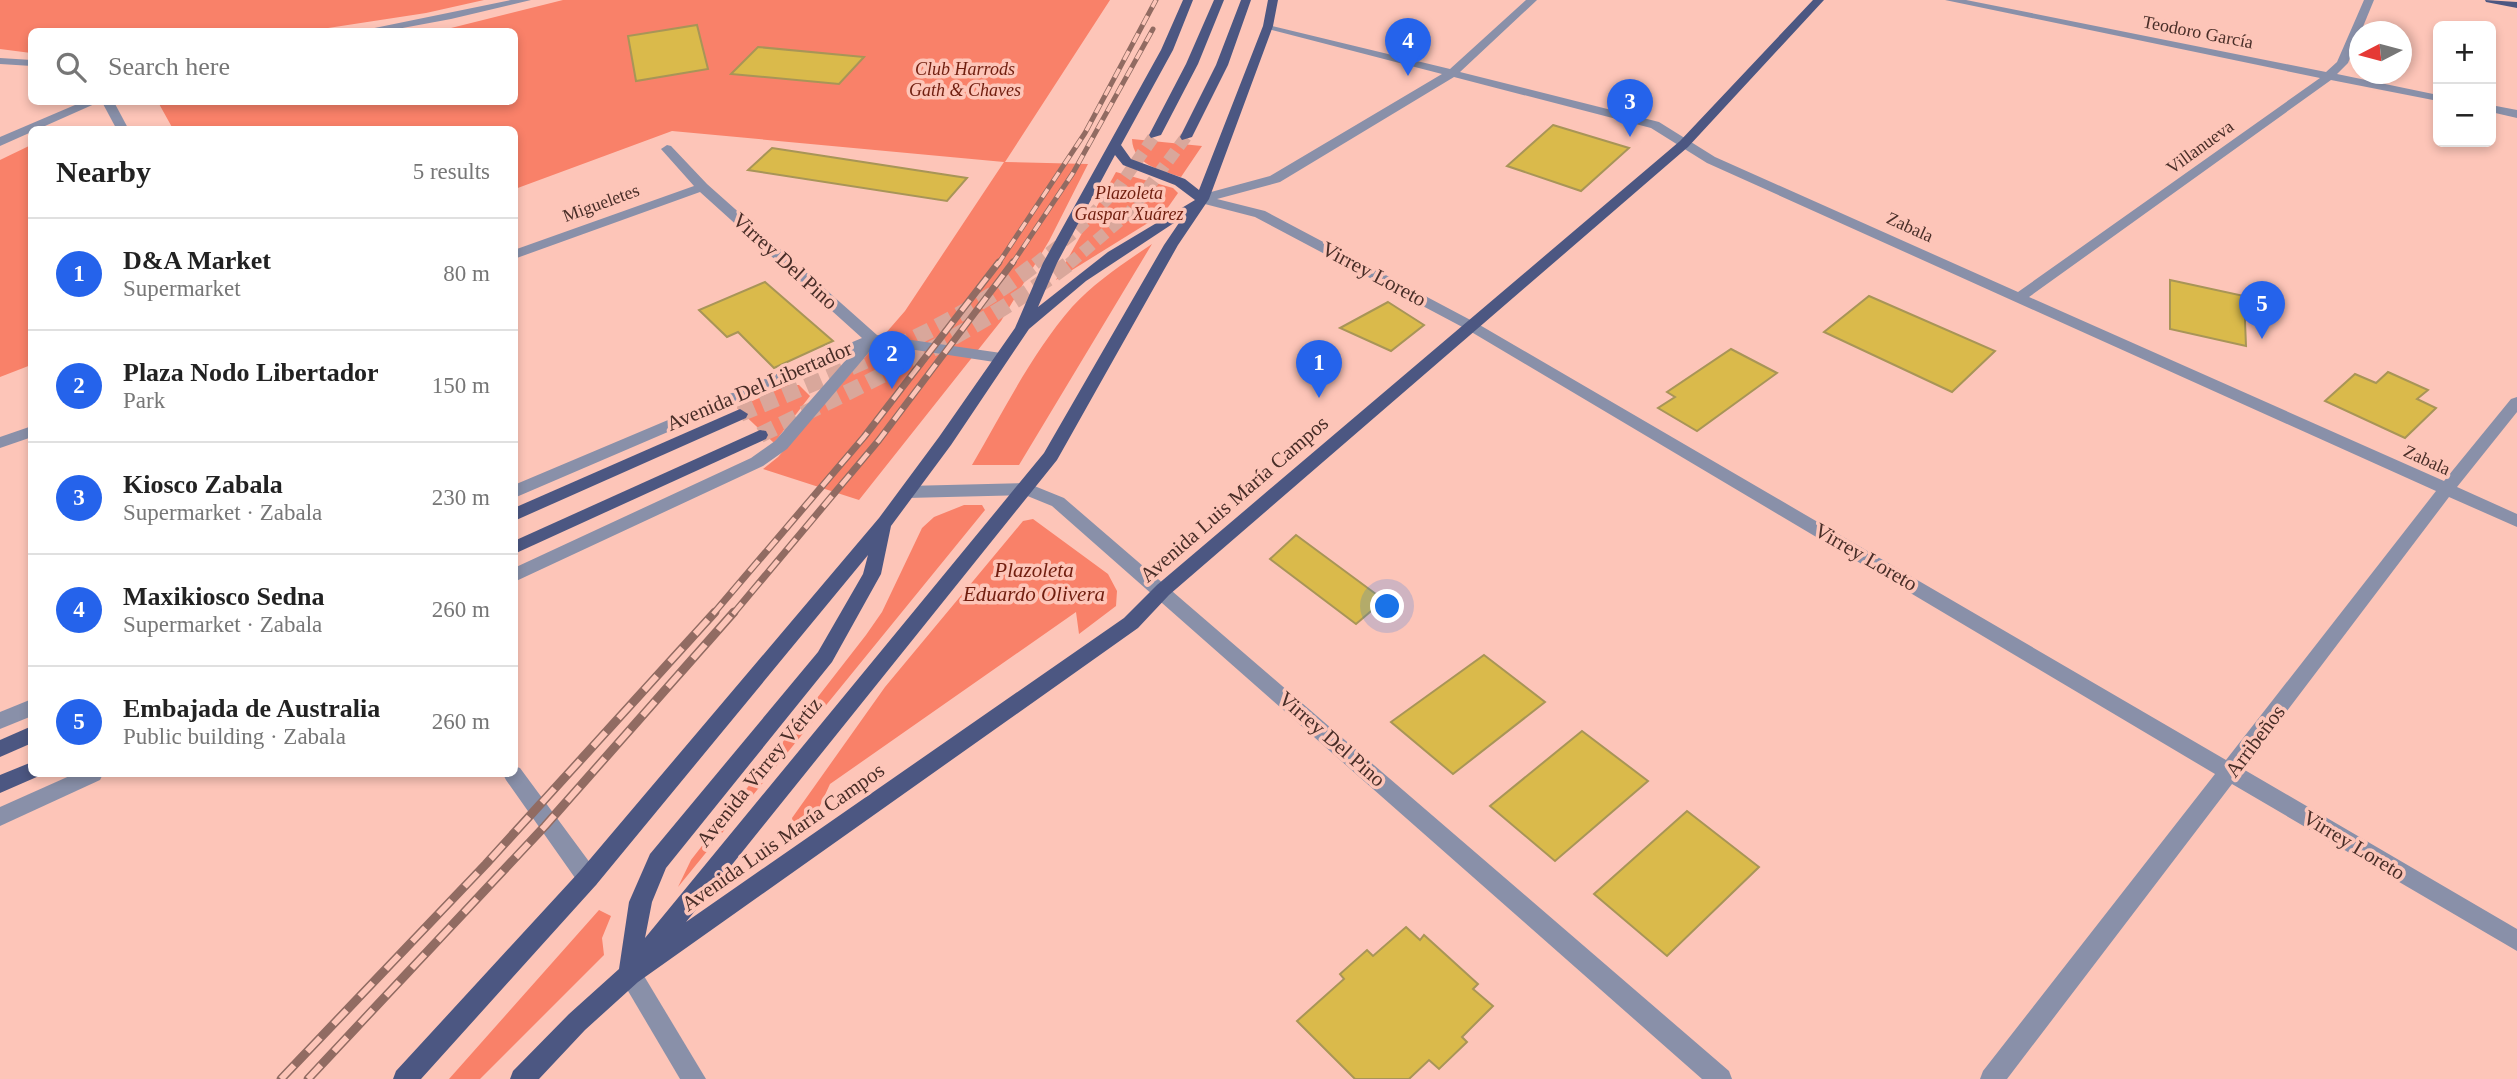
<!DOCTYPE html>
<meta charset="utf-8">
<style>
body{margin:0;font-family:"Times New Roman",serif;background:#f2f2f2;color:#222}
.controls{position:absolute;right:21px;top:21px;display:grid;overflow:hidden;border-radius:10px;box-shadow:0 4px 10px #0003}
.controls button{width:63px;height:63px;display:grid;place-items:center;padding:0;border:0;border-bottom:2px solid #e0e0e0;background:#fff;color:#222;font:35px sans-serif}
.compass{position:absolute;left:2349px;top:21px;width:63px;height:63px;border-radius:50%;background:#fff;box-shadow:0 4px 10px #0003;rotate:264deg}
.you{position:absolute;left:1388px;top:607px;width:24px;height:24px;margin:-18px;border:5px solid #fff;border-radius:50%;background:#1a73e8;box-shadow:0 0 0 10px #1a73e833}
.badge{display:grid;place-items:center;width:46px;height:46px;border-radius:50%;background:#2563eb;color:#fff;font-size:23px;font-weight:700}
.pin{position:absolute;translate:-50% -58px;filter:drop-shadow(0 2px 4px #0008)}
.pin::after{content:'';position:absolute;top:37px;width:24px;height:21px;background:inherit;clip-path:polygon(0 0,100% 0,50% 100%)}
.list{margin:0;padding:0;list-style:none}
h2{display:flex;justify-content:space-between;align-items:center;height:91px;margin:0;padding:0 28px;font-size:30px}
h2 small{font-size:23px;font-weight:400;color:#767676}
.list li{display:grid;grid-template-columns:46px 1fr auto;gap:21px;align-items:center;box-sizing:border-box;height:112px;padding:0 28px;border-top:2px solid #e0e0e0}
.list b{display:block;font-size:26px;white-space:nowrap}
.list p{margin:0;font-size:23px;white-space:nowrap;color:#767676}
.list em{font-size:23px;font-style:normal;color:#767676}
.icon{flex:none;width:38px;height:38px;fill:none;stroke:currentColor;stroke-width:2;stroke-linecap:round;stroke-linejoin:round}
.map{position:relative;flex:none;width:2517px;height:1079px;overflow:hidden}
.search{position:absolute;background:#fff;box-shadow:0 4px 10px #0003;left:28px;top:28px;width:490px;height:77px;display:flex;align-items:center;gap:18px;box-sizing:border-box;padding:0 24px;border-radius:10px;color:#767676;font-size:26px}
.panel{position:absolute;background:#fff;box-shadow:0 4px 10px #0003;left:28px;top:126px;width:490px;height:651px;border-radius:10px}
.map>svg:first-child{display:block}
.green{fill:#f98169}
.building{fill:#daba4b;stroke:#a89557;stroke-width:2}
.lines{fill:none;stroke-linecap:round;stroke-linejoin:round}
.major-tunnel-far1{stroke:#d9a79b;stroke-width:12;stroke-dasharray:12 6;stroke-linecap:butt}
.major-tunnel{stroke:#d9a79b;stroke-width:16;stroke-dasharray:16 8;stroke-linecap:butt}
.minor{fill:#8990a9;fill-rule:evenodd}
.major{fill:#4c5782;fill-rule:evenodd}
.rail-far2-casing{stroke:#916b62;stroke-width:5}
.rail-far1-casing{stroke:#916b62;stroke-width:7}
.rail-casing{stroke:#916b62;stroke-width:9}
.rail-far2{stroke:#fdc5b8;stroke-width:3.5;stroke-dasharray:10;stroke-linecap:butt}
.rail-far1{stroke:#fdc5b8;stroke-width:4.5;stroke-dasharray:14;stroke-linecap:butt}
.rail{stroke:#fdc5b8;stroke-width:6;stroke-dasharray:19;stroke-linecap:butt}
.labels{text-anchor:middle;dominant-baseline:central;stroke-width:7;stroke-linejoin:round;paint-order:stroke}
.far-street-label{font-size:18px;fill:#492e28;stroke:#fdc5b8}
.far-park-label{font-size:18px;font-style:italic;fill:#701e0f;stroke:#fdc5b8}
.street-label{font-size:21px;fill:#492e28;stroke:#fdc5b8}
.park-label{font-size:21px;font-style:italic;fill:#701e0f;stroke:#fdc5b8}
</style>
<div class="map">
<svg width="2517" height="1079" viewBox="0 0 2517 1079">
<rect width="100%" height="100%" fill="#fdc5b8"/>
<g class="green">
<polygon points="0,0 484,0 426,13 302,32 32,32 31,53 0,49"/>
<polygon points="563,0 1110,0 1005,162 1088,164 1049,241 1001,321 859,500 763,469 778,457 905,311 1004,162 672,131 515,189 514,130 173,129 158,102 514,102 514,32 439,31"/>
<path d="M1132 139 1202 146 1181 177C1161 170 1133 165 1132 139Z"/>
<polygon points="31,145 31,365 0,377 0,160"/>
<polygon points="1116,172 1173,188 1178,193 1164,213 1056,280"/>
<path d="M1152 244 1019 465H972C1003 412 1032 353 1072 307 1095 282 1124 263 1152 244Z"/>
<polygon points="788,385 799,385 810,396 774,443 737,408"/>
<polygon points="964,505 982,505 985,510 678,887 691,860 866,635 882,612 922,528 934,517"/>
<polygon points="1033,519 1108,574 1117,591 1116,606 1079,634 1076,612 830,784 813,821 794,828 792,818 885,687 1023,521"/>
<polygon points="599,910 611,916 602,938 604,955 480,1079 449,1079"/>
</g>
<g class="building">
<polygon points="697,25 708,69 636,81 628,36"/>
<polygon points="758,47 864,57 839,84 731,74"/>
<polygon points="1553,125 1629,148 1581,191 1507,166"/>
<polygon points="772,148 967,178 947,201 748,170"/>
<polygon points="2170,280 2244,296 2246,346 2170,329"/>
<polygon points="765,282 803,315 833,341 774,368 738,332 727,337 699,310"/>
<polygon points="1869,296 1995,351 1952,392 1824,332"/>
<polygon points="1388,302 1424,325 1391,351 1340,328"/>
<polygon points="1731,349 1777,373 1697,431 1658,408 1675,397 1667,392"/>
<polygon points="2388,372 2428,390 2417,399 2436,408 2405,438 2325,401 2355,374 2376,383"/>
<polygon points="1296,535 1384,600 1356,624 1270,559"/>
<polygon points="1484,655 1545,702 1453,774 1391,722"/>
<polygon points="1582,731 1648,781 1555,861 1490,806"/>
<polygon points="1687,811 1759,867 1667,956 1594,894"/>
<polygon points="1406,927 1420,940 1424,935 1478,984 1473,989 1493,1006 1462,1037 1467,1042 1439,1069 1429,1060 1409,1079 1355,1079 1297,1021 1344,979 1340,974 1367,950 1373,956"/>
</g>
<g class="lines">
<g class="major-tunnel-far1">
<polyline points="1035,264 1074,233 1118,188 1155,135"/>
<polyline points="1069,264 1130,212 1186,137"/>
</g>
<g class="major-tunnel">
<path d="M740 414C841 371 951 331 1038 262"/>
<path d="M760 435C867 383 975 333 1071 262"/>
</g>
<g class="minor">
<polygon points="511,0 531,0 451,19 381,32 355,32"/>
<path d="M1526 0H1537L1460 72 1659 122 1715 157 2018 292 2320 78 1945 0H1966L2326 72 2337 62 2364 0H2374L2348 63 2337 74 2438 95V101L2331 80 2029 297 2444 481 2511 399 2517 397V412L2457 487 2517 514V527L2449 497 2243 769 2517 929V951L2232 784 2007 1079H1980L1983 1071 2215 774 1468 330 1255 217 1197 202 1195 199 1200 195 1270 176 1442 74 1264 28V24L1450 69ZM1454 77 1651 128 1707 163 2436 491 2226 760 1478 324 1265 211 1217 199 1280 182Z"/>
<polygon points="0,58 32,60 32,66 0,64"/>
<polygon points="82,102 99,102 0,146 0,137"/>
<polygon points="102,102 114,102 129,130 117,130"/>
<polygon points="2491,105 2517,110 2517,118 2491,112"/>
<polygon points="667,145 671,146 707,184 877,335 1001,353 1009,358 1001,363 876,344 787,449 763,466 514,582 514,568 751,458 775,441 852,353 514,498 514,485 862,338 700,192 514,259 514,250 694,186 661,149"/>
<polygon points="32,426 32,437 0,448 0,437"/>
<polygon points="1027,483 1064,498 1729,1071 1732,1079 1702,1079 1052,506 1025,495 907,498 899,492 907,486"/>
<polygon points="32,699 32,716 0,729 0,712"/>
<polygon points="514,766 520,768 596,871 599,878 596,885 588,888 580,885 506,780 503,774 514,774"/>
<polygon points="74,774 103,774 100,780 0,826 0,807"/>
<polygon points="630,963 638,966 706,1079 680,1079 618,974 622,966"/>
</g>
<g class="major">
<path d="M1183 0H1193L1173 50 1121 145 1131 159 1185 179 1199 190 1263 26 1268 0H1278L1273 26 1209 199 1178 245 1057 460 686 922 1124 618 1157 585 1680 141 1813 0H1824L1688 147 1169 595 1138 628 638 982 585 1030 539 1079H510L513 1071 569 1014 619 969 629 902 650 854 818 652 863 574 868 555 596 885 421 1079H393L396 1071 580 871 879 518 939 437 1015 328 1043 263 1161 50ZM1115 155 1123 165 1175 185 1195 200 1108 252 1038 307 1057 263ZM1183 217 1164 245 1044 453 645 938 652 902 666 868 832 662 881 574 891 526 951 445 1029 329 1086 281Z"/>
<polygon points="1214,0 1224,0 1198,64 1161,135 1151,138 1149,135 1186,64"/>
<polygon points="1241,0 1251,0 1228,65 1192,137 1182,140 1180,137 1216,65"/>
<polygon points="2485,0 2517,2 2517,8 2486,2"/>
<polygon points="740,409 748,414 746,418 514,521 514,508"/>
<polygon points="760,430 766,431 768,435 766,439 514,554 514,541"/>
<polygon points="32,726 32,743 0,757 0,740"/>
<polygon points="32,762 32,774 40,774 39,776 0,793 0,775"/>
</g>
<g class="rail-far2-casing">
<g id="rail-far2">
<polyline points="998,264 1085,133 1156,0"/>
<polyline points="1012,264 1073,173 1153,29"/>
</g>
</g>
<g class="rail-far1-casing">
<g id="rail-far1">
<polyline points="713,614 864,437 999,262"/>
<polyline points="733,614 879,440 1013,262"/>
</g>
</g>
<g class="rail-casing">
<g id="rail">
<polyline points="281,1079 486,864 715,612"/>
<polyline points="308,1079 545,826 734,612"/>
</g>
</g>
<use href="#rail-far2" class="rail-far2"/>
<use href="#rail-far1" class="rail-far1"/>
<use href="#rail" class="rail"/>
</g>
<g class="labels">
<g class="far-street-label">
<text transform="translate(2198 32) rotate(11)">Teodoro García</text>
<text transform="translate(2200 147) rotate(-36)">Villanueva</text>
<text transform="translate(601 203) rotate(-20)">Migueletes</text>
<text transform="translate(1910 227) rotate(24)">Zabala</text>
<text transform="translate(2427 460) rotate(24)">Zabala</text>
</g>
<g class="far-park-label">
<text x="965" y="69">Club Harrods<tspan x="965" dy="21">Gath &amp; Chaves</tspan></text>
<text x="1129" y="193">Plazoleta<tspan x="1129" dy="21">Gaspar Xuárez</tspan></text>
</g>
<g class="street-label">
<text transform="translate(785 261) rotate(42)">Virrey Del Pino</text>
<text transform="translate(1374 274) rotate(28)">Virrey Loreto</text>
<text transform="translate(759 386) rotate(-23)">Avenida Del Libertador</text>
<text transform="translate(1234 499) rotate(-41)">Avenida Luis María Campos</text>
<text transform="translate(1866 557) rotate(30)">Virrey Loreto</text>
<text transform="translate(1332 739) rotate(41)">Virrey Del Pino</text>
<text transform="translate(2255 741) rotate(-53)">Arribeños</text>
<text transform="translate(759 772) rotate(-51)">Avenida Virrey Vértiz</text>
<text transform="translate(783 837) rotate(-35)">Avenida Luis María Campos</text>
<text transform="translate(2354 845) rotate(31)">Virrey Loreto</text>
</g>
<g class="park-label">
<text x="1034" y="570">Plazoleta<tspan x="1034" dy="24">Eduardo Olivera</tspan></text>
</g>
</g>
</svg>
<div class="controls">
<button>+</button>
<button>−</button>
</div>
<svg class="compass" viewBox="-18 -18 36 36"><path d="M0-13l5 13h-10z" fill="#e53935"/><path d="M0 13l5-13h-10z" fill="#767676"/></svg>
<div class="you"></div>
<div class="pin badge" style="left:1319px;top:398px">1</div>
<div class="pin badge" style="left:892px;top:389px">2</div>
<div class="pin badge" style="left:1630px;top:137px">3</div>
<div class="pin badge" style="left:1408px;top:76px">4</div>
<div class="pin badge" style="left:2262px;top:339px">5</div>
<div class="search"><svg class="icon" aria-label="search" viewBox="0 0 24 24"><circle cx="10" cy="10" r="6"/><path d="M15 15l6 6"/></svg>Search here</div>
<section class="panel">
<h2>Nearby<small>5 results</small></h2>
<ul class="list">
<li><span class="badge">1</span><div><b>D&amp;A Market</b><p>Supermarket</p></div><em>80 m</em></li>
<li><span class="badge">2</span><div><b>Plaza Nodo Libertador</b><p>Park</p></div><em>150 m</em></li>
<li><span class="badge">3</span><div><b>Kiosco Zabala</b><p>Supermarket · Zabala</p></div><em>230 m</em></li>
<li><span class="badge">4</span><div><b>Maxikiosco Sedna</b><p>Supermarket · Zabala</p></div><em>260 m</em></li>
<li><span class="badge">5</span><div><b>Embajada de Australia</b><p>Public building · Zabala</p></div><em>260 m</em></li>
</ul>
</section>
</div>
